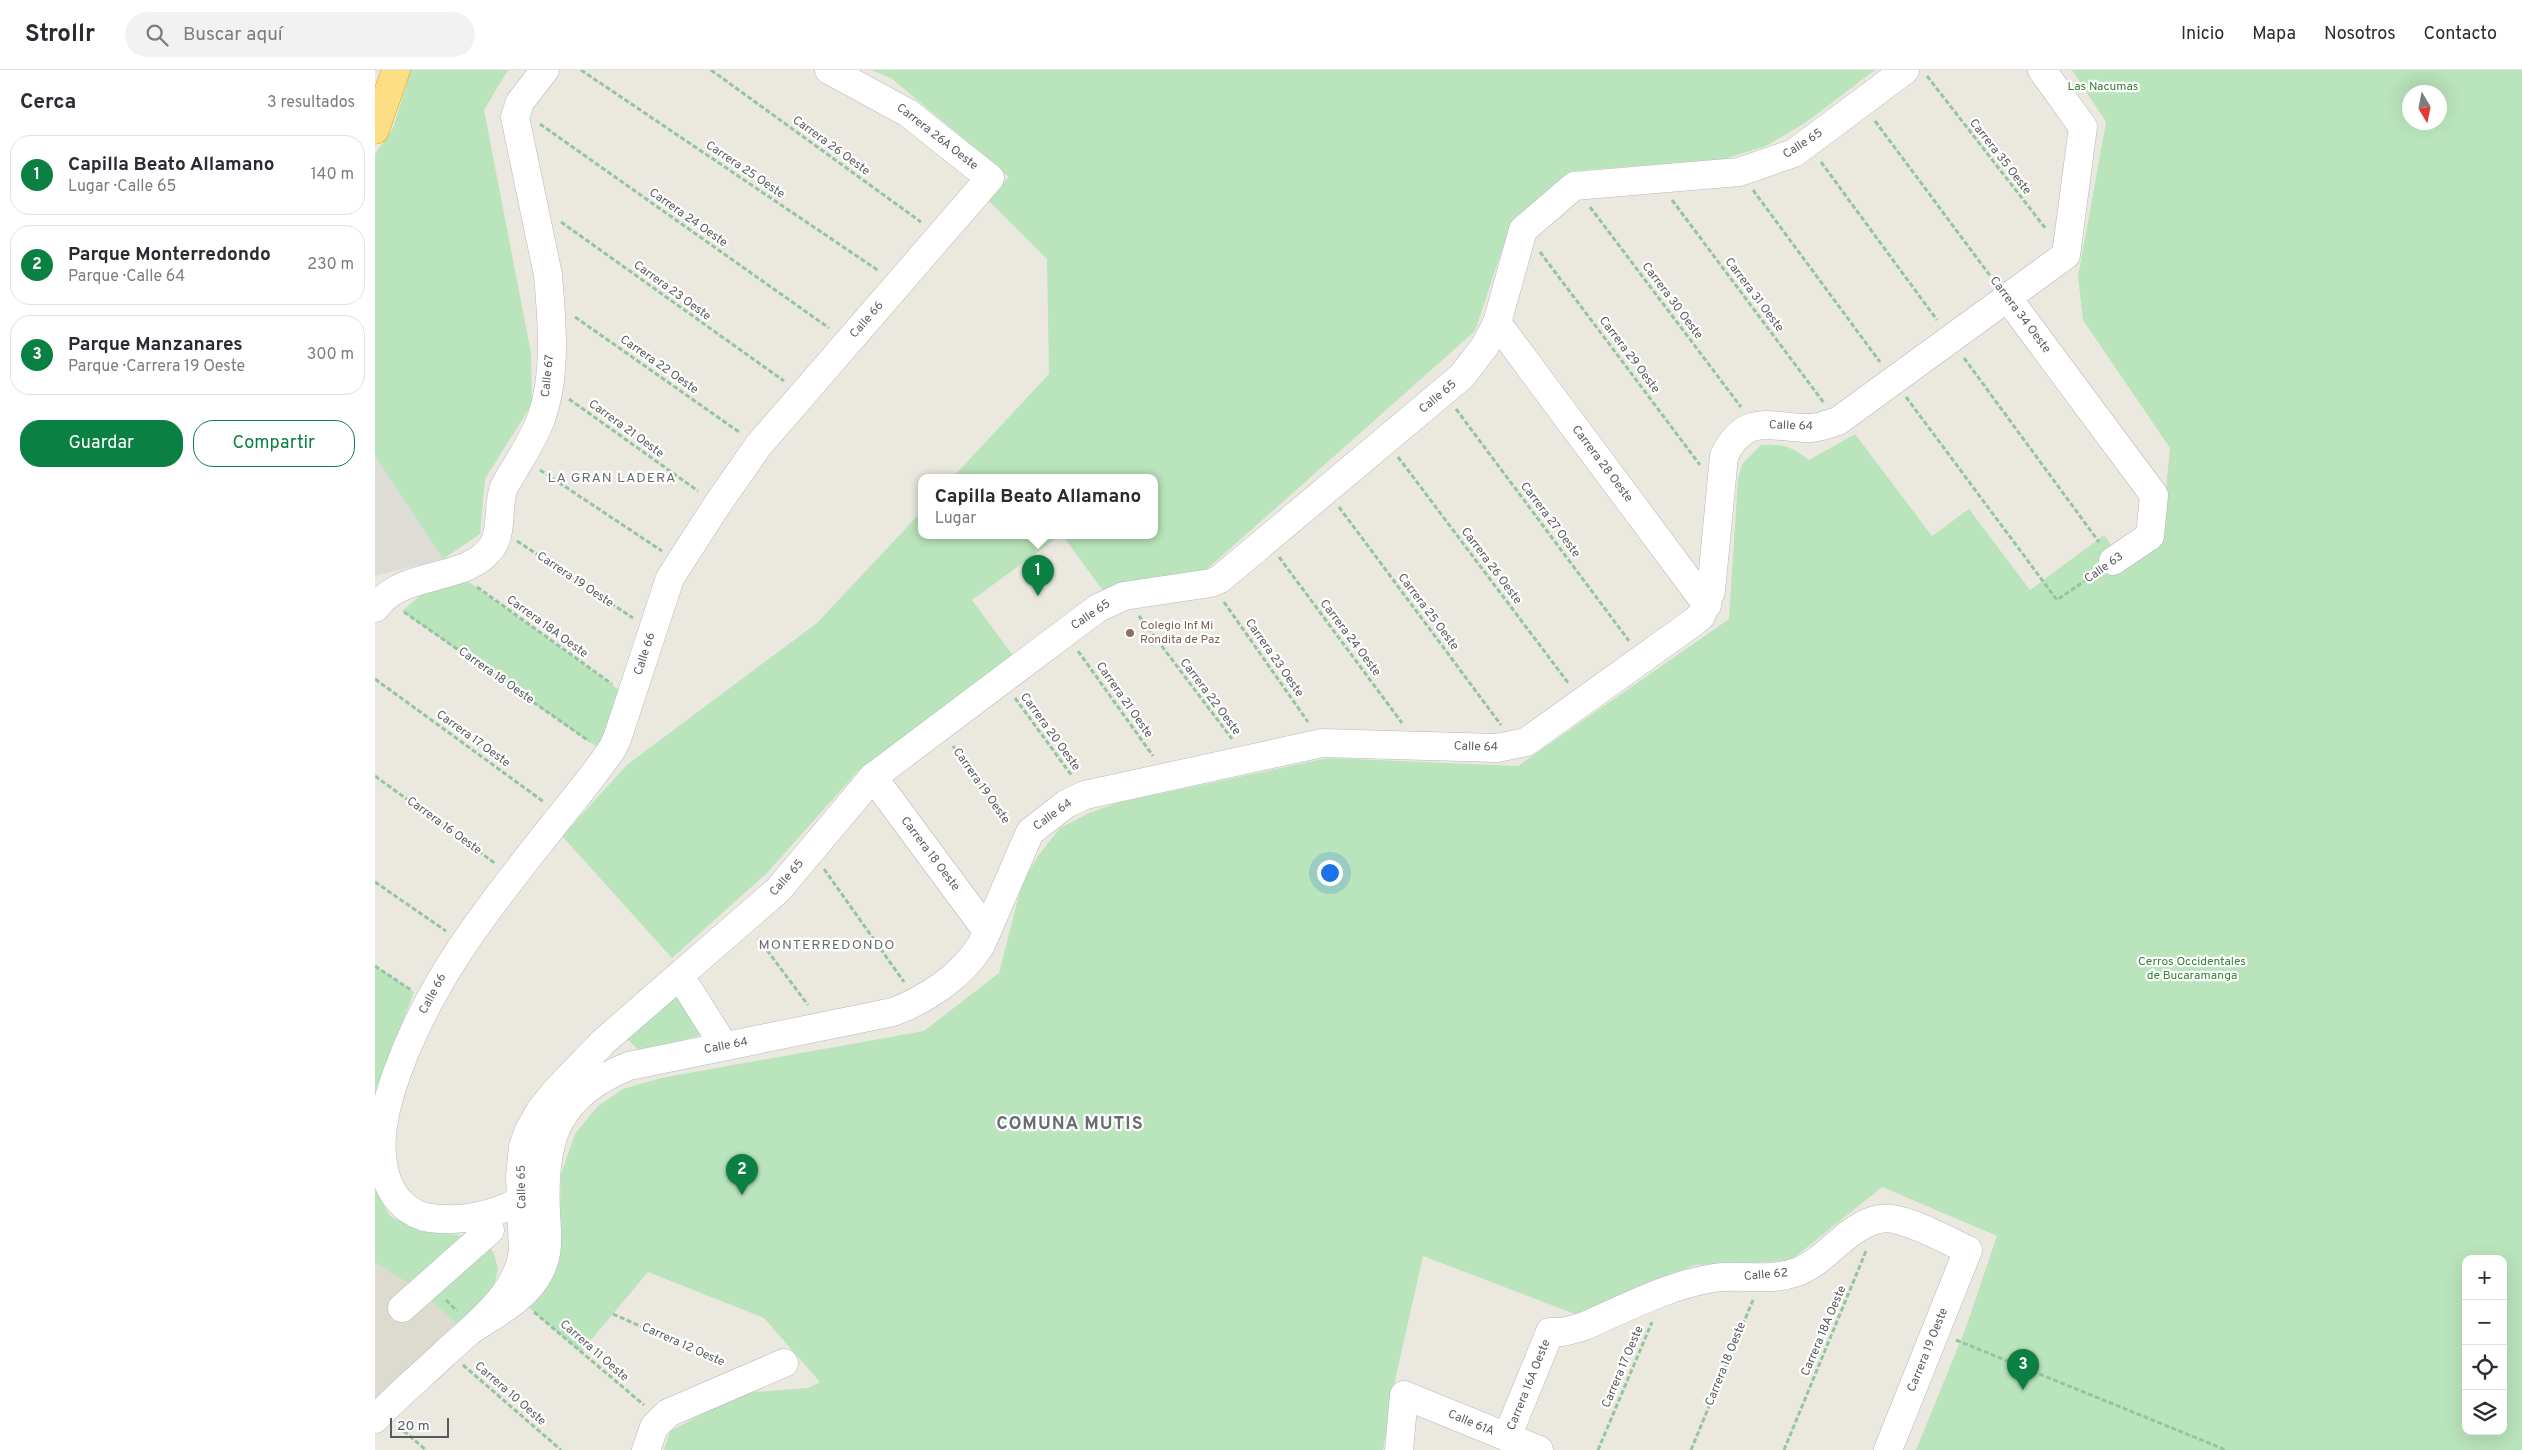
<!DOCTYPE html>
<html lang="es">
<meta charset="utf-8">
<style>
body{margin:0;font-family:Overpass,sans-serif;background:#f2f2f3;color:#2b2b33}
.controls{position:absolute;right:15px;bottom:15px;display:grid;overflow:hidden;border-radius:10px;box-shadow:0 5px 20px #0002}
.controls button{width:45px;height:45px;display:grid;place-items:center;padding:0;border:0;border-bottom:1px solid #e1e1e2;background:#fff;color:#2b2b33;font:25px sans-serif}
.compass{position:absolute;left:2027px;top:15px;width:45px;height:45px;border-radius:50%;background:#fff;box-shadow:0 5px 20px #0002;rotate:170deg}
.scale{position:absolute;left:15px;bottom:12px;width:59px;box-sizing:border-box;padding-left:5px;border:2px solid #585c60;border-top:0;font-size:14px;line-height:18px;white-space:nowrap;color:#585c60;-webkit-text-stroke:4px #fff;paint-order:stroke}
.you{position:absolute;left:954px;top:802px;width:18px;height:18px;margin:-12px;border:4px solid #fff;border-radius:50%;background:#1a73e8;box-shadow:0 0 0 8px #1a73e833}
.badge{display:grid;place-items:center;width:32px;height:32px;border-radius:50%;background:#0b8043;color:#fff;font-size:16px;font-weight:700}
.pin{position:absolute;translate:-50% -41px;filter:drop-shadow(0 1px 2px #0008)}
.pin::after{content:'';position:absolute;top:26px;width:18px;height:15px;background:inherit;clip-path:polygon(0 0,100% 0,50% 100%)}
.popup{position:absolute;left:543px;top:404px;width:240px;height:65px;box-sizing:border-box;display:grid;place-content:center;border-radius:10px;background:#fff;filter:drop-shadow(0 1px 4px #0005);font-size:16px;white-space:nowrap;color:#7c7c81}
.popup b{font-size:19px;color:#2b2b33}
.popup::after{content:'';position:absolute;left:50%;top:100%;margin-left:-10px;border:10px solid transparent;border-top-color:#fff}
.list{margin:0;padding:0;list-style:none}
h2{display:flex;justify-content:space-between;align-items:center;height:65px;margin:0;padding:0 20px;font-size:21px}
h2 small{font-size:16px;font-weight:400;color:#7c7c81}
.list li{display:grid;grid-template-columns:32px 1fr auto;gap:15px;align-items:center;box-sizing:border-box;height:80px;margin:0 10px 10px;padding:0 10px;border:1px solid #e1e1e2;border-radius:20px}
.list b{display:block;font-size:19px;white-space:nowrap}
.list p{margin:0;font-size:16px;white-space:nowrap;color:#7c7c81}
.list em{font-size:16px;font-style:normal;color:#7c7c81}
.actions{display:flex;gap:10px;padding:15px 20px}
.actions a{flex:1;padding:11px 0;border:1px solid #0b8043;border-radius:20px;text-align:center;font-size:18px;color:#0b8043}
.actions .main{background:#0b8043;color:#fff}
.icon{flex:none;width:28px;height:28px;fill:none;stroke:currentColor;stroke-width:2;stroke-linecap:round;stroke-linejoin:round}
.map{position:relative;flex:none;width:2147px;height:1380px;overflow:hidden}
header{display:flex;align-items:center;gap:30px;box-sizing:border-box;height:70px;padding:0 25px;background:#fff;border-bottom:1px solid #e1e1e2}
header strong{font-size:24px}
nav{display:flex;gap:28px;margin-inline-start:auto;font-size:18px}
.search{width:350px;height:45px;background:#f2f2f3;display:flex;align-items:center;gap:12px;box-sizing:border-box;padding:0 18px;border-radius:28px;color:#7c7c81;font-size:19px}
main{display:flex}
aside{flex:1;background:#fff}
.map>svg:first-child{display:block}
.industrial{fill:#dedcd7}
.education{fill:#dddad0}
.green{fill:#bae4bb;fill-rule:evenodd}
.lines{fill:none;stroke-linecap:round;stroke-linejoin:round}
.minor-casing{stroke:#b5b7bc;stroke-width:29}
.highway-casing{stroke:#e9a101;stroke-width:29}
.path{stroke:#94c4a1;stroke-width:3;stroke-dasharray:5 2.5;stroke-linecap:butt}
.minor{stroke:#fff;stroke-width:28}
.highway{stroke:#fcde85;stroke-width:28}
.education-dot{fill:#8d6e63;stroke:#fff;stroke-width:2}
.labels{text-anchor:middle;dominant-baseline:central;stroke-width:4.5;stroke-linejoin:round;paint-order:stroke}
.park-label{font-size:12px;fill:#348338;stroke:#fff}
.street-label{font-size:12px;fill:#585c60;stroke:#fff}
.education-label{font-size:12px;fill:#785e54;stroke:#fff;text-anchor:start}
.neighbourhood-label{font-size:14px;letter-spacing:1px;fill:#696d72;stroke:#fff}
.district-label{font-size:18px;font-weight:bold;letter-spacing:1px;fill:#696d72;stroke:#fff}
</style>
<header>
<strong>Strollr</strong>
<div class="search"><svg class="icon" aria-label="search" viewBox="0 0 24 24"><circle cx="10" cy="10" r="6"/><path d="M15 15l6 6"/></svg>Buscar aquí</div>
<nav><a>Inicio</a><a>Mapa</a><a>Nosotros</a><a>Contacto</a></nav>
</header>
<main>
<aside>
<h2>Cerca<small>3 resultados</small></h2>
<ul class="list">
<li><span class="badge">1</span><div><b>Capilla Beato Allamano</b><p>Lugar · Calle 65</p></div><em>140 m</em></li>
<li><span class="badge">2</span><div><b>Parque Monterredondo</b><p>Parque · Calle 64</p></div><em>230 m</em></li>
<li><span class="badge">3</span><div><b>Parque Manzanares</b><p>Parque · Carrera 19 Oeste</p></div><em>300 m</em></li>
</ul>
<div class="actions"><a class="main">Guardar</a><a>Compartir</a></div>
</aside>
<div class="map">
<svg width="2147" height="1380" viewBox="0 0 2147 1380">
<rect width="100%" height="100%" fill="#ebe9df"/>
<polygon class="industrial" points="0,386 68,489 0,506"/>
<polygon class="education" points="0,1192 41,1218 82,1254 0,1333"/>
<g class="green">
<polygon points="36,0 133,0 109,40 156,283 157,334 110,409 105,464 68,489 0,386 0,84 18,58"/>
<polygon points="496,0 1500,0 1430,53 1391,76 1349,89 1197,101 1137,150 1100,261 831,500 729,522 687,465 779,465 779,407 578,407 674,304 672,189 612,129 634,107 516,8"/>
<path d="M1697 0H2147V1380H1541L1590 1260 1622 1166 1507 1117 1415 1191 1320 1195 1200 1244 1048 1186 1021 1306 1008 1380H289L295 1361 367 1323 433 1318 445 1312 389 1248 273 1202 206 1282 152 1236 185 1146 186 1104 200 1064 223 1036 248 1019 286 1008 549 961 624 903 647 813 663 786 685 758 714 743 746 732 953 688 1143 696 1354 549 1363 408 1368 393 1386 375C1408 374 1416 376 1434 390L1480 364 1557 466 1594 439 1655 520 1729 465 1752 497 1786 471 1795 378 1708 250 1703 207 1731 52ZM2034 22H2064V52H2034ZM2091 1189H2128V1361H2091Z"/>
<polygon points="547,441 547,465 686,465 597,530 639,587 484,700 391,804 297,888 187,766 253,694 442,553"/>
<polygon points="94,512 244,620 226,680 27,541 51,521"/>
<polygon points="0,896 39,922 7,1006 0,1035"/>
<polygon points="301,927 331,964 265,981 250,967"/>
<polygon points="0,1118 15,1146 46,1161 100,1167 118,1181 123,1198 119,1219 82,1254 41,1218 0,1192"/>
</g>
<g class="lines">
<g class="minor-casing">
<g id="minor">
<polyline points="1632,227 1779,425 1775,466 1738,491"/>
<polyline points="1122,253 1332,535"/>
<path d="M0 538C30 498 90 514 117 477 128 461 122 435 129 417 141 395 157 373 166 349 182 304 177 252 173 205L140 47 145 32 170 0"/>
<polyline points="498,707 612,861"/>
<polyline points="305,906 349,976"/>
<path d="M146 1130C118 1146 87 1152 55 1148 34 1145 19 1129 12 1110 0 1075 10 1036 22 1003 56 908 115 835 177 757 197 731 219 706 237 679L242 669 295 508 342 435 383 376 615 108 533 43 454 0"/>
<polyline points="27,1238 115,1160"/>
<path d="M99 1258C122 1243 153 1227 165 1201 175 1182 172 1162 171 1142 168 1069 181 1025 254 996L518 942C552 929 587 906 606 875L655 762 691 734 710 725 947 673 1122 678 1151 672 1316 554 1326 546 1336 521 1349 386C1371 340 1399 359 1436 358 1446 357 1454 354 1463 351L1691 185 1708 57 1667 0"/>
<path d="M0 1349C22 1326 47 1305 70 1283 100 1256 144 1223 148 1180L145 1107 148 1077 154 1060 165 1041 180 1022 228 972 403 820 498 707 723 538 749 526 836 513 845 509 1087 306 1110 276 1122 253 1148 160 1199 116 1364 102 1419 83 1530 0"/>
<path d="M1132 1367 1175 1262H1188L1207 1257C1249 1239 1293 1215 1339 1208 1366 1204 1394 1212 1422 1202 1452 1191 1472 1155 1505 1149 1526 1144 1573 1171 1593 1180L1513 1380"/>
<polyline points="271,1380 279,1357 293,1343 409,1293"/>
<polyline points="1024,1380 1029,1325 1164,1380"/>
</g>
</g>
<g class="highway-casing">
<polyline id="highway" points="0,60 21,0"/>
</g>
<g class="path">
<polyline points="206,0 504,201"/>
<polyline points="336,0 546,152"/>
<polyline points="1552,6 1671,159"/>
<polyline points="1500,51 1619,211"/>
<polyline points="165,54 454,258"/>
<polyline points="1446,92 1562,250"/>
<polyline points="1378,120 1505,292"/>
<polyline points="1297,130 1449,333"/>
<polyline points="1215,137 1366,337"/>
<polyline points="186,152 409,311"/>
<polyline points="1165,182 1325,395"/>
<polyline points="200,247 364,362"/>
<polyline points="1589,288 1724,472"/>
<polyline points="1531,327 1682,530 1720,504"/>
<polyline points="194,329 323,421"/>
<polyline points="1081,339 1254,571"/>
<polyline points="1023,387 1194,614"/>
<polyline points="165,400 287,481"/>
<polyline points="964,437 1126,655"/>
<polyline points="142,471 258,548"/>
<polyline points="904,487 1027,653"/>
<polyline points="102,517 237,614"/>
<polyline points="849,532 933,652"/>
<polyline points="29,542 214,671"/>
<polyline points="764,546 857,669"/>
<polyline points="703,581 778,686"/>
<polyline points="0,609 169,732"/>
<polyline points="640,628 697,706"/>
<polyline points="578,676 633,755"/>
<polyline points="0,706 121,794"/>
<polyline points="449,799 529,912"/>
<polyline points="0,812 71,861"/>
<polyline points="383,868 433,935"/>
<polyline points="0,896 36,920"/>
<polyline points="71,1230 82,1241"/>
<polyline points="159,1242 269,1335"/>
<polyline points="238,1244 350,1294"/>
<polyline points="1581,1270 1851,1380"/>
<polyline points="88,1295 186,1380"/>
<polyline points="23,1356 51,1380"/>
<polyline points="1223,1380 1277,1252"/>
<polyline points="1316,1380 1378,1230"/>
<polyline points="1409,1380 1491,1181"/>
</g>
<use href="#minor" class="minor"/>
<use href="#highway" class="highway"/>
</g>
<circle class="education-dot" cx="755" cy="563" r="5"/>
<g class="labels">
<g class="park-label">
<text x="1728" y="17">Las Nacumas</text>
<text x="1817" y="892">Cerros Occidentales<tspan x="1817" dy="14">de Bucaramanga</tspan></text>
</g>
<g class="street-label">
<text transform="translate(562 67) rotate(38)">Carrera 26A Oeste</text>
<text transform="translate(1428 74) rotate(-33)">Calle 65</text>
<text transform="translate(456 76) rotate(36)">Carrera 26 Oeste</text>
<text transform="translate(1625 87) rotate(52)">Carrera 35 Oeste</text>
<text transform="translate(370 100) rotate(34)">Carrera 25 Oeste</text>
<text transform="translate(313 148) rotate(35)">Carrera 24 Oeste</text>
<text transform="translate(297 221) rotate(36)">Carrera 23 Oeste</text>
<text transform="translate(1379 225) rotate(53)">Carrera 31 Oeste</text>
<text transform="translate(1297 231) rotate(53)">Carrera 30 Oeste</text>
<text transform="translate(1645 245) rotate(53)">Carrera 34 Oeste</text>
<text transform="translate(492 250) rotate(-49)">Calle 66</text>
<text transform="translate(1254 285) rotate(53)">Carrera 29 Oeste</text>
<text transform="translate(284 295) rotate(35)">Carrera 22 Oeste</text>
<text transform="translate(173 306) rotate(-84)">Calle 67</text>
<text transform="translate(1063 327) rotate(-40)">Calle 65</text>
<text transform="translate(1416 356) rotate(2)">Calle 64</text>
<text transform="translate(251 359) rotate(36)">Carrera 21 Oeste</text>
<text transform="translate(1227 394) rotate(53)">Carrera 28 Oeste</text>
<text transform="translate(1175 450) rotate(53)">Carrera 27 Oeste</text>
<text transform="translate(1116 496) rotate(53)">Carrera 26 Oeste</text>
<text transform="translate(1729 498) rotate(-35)">Calle 63</text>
<text transform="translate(200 510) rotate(34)">Carrera 19 Oeste</text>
<text transform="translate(1053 542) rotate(53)">Carrera 25 Oeste</text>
<text transform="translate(716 545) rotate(-34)">Calle 65</text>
<text transform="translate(172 557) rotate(36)">Carrera 18A Oeste</text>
<text transform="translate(975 568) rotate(53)">Carrera 24 Oeste</text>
<text transform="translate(270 584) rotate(-72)">Calle 66</text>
<text transform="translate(899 588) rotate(55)">Carrera 23 Oeste</text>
<text transform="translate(121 606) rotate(35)">Carrera 18 Oeste</text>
<text transform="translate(835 627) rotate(53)">Carrera 22 Oeste</text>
<text transform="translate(749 630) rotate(55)">Carrera 21 Oeste</text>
<text transform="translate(675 662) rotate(54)">Carrera 20 Oeste</text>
<text transform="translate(98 669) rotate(36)">Carrera 17 Oeste</text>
<text transform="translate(1101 677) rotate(1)">Calle 64</text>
<text transform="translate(606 716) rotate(55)">Carrera 19 Oeste</text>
<text transform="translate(678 745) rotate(-36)">Calle 64</text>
<text transform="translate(69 756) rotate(36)">Carrera 16 Oeste</text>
<text transform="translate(555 784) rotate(53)">Carrera 18 Oeste</text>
<text transform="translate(412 808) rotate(-48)">Calle 65</text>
<text transform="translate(58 924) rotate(-62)">Calle 66</text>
<text transform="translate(351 976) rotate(-11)">Calle 64</text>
<text transform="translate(147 1117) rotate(-91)">Calle 65</text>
<text transform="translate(1391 1205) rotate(-5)">Calle 62</text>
<text transform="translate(1449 1261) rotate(-67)">Carrera 18A Oeste</text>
<text transform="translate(308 1275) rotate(24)">Carrera 12 Oeste</text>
<text transform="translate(1553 1280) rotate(-68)">Carrera 19 Oeste</text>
<text transform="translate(219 1281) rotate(41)">Carrera 11 Oeste</text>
<text transform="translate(1351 1294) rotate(-68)">Carrera 18 Oeste</text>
<text transform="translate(1248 1297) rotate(-67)">Carrera 17 Oeste</text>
<text transform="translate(1154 1315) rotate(-68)">Carrera 16A Oeste</text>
<text transform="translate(135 1324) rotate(41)">Carrera 10 Oeste</text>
<text transform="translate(1096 1353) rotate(22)">Calle 61A</text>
</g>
<g class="education-label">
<text x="765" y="556">Colegio Inf Mi<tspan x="765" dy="14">Rondita de Paz</tspan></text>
</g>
<g class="neighbourhood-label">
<text x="237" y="408">LA GRAN LADERA</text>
<text x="452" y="875">MONTERREDONDO</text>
</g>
<g class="district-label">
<text x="695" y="1054">COMUNA MUTIS</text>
</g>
</g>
</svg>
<div class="controls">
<button>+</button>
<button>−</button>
<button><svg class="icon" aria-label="locate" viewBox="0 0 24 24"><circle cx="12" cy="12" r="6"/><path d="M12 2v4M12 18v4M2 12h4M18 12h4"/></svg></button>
<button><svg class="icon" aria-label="layers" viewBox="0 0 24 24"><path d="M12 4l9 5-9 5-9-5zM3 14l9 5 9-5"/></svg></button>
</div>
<svg class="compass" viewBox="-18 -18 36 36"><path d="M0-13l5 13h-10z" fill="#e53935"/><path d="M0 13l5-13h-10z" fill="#7c7c81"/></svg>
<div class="scale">20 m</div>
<div class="you"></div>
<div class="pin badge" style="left:663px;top:526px">1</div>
<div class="popup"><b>Capilla Beato Allamano</b>Lugar</div>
<div class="pin badge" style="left:367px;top:1125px">2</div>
<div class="pin badge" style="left:1648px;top:1320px">3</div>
</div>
</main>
